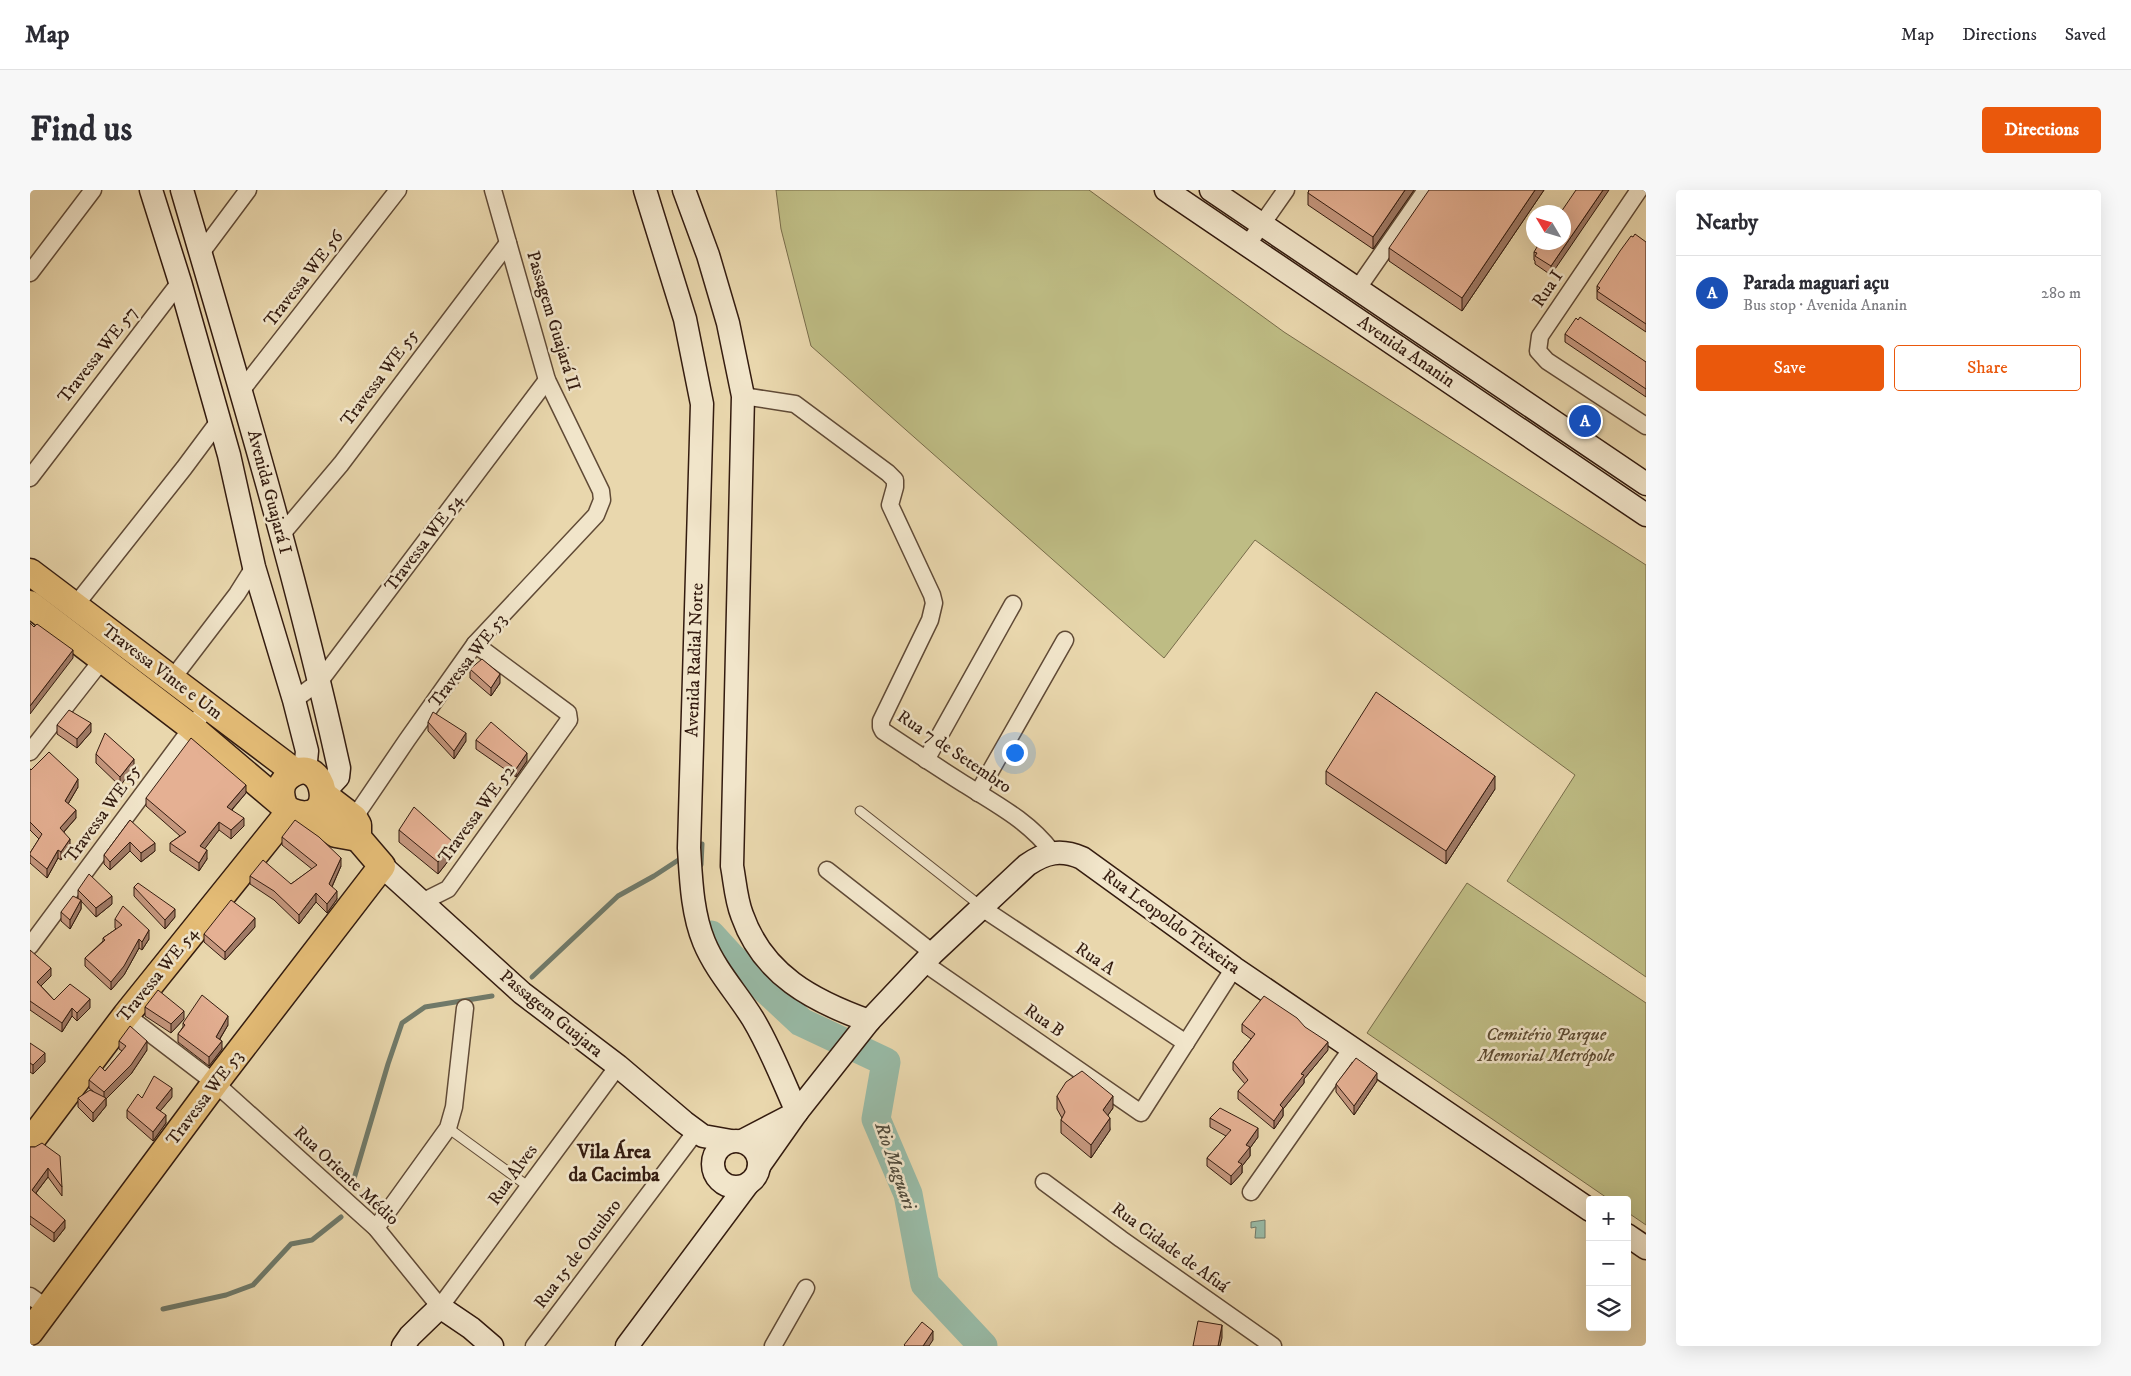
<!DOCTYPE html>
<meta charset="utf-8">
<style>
body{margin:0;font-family:"IM FELL DW Pica",serif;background:#f7f7f7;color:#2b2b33}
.controls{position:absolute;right:15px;bottom:15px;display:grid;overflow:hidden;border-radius:5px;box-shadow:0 5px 20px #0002}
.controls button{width:45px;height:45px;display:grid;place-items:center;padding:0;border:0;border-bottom:1px solid #e1e1e2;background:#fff;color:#2b2b33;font:25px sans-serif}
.compass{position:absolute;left:1496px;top:15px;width:45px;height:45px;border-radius:50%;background:#fff;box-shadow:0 5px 20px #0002;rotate:308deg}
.you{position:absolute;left:984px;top:562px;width:18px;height:18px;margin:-12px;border:4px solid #fff;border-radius:50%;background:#1a73e8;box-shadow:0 0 0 8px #1a73e833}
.badge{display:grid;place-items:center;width:32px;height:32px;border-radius:50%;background:#ea580c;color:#fff;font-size:16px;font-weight:700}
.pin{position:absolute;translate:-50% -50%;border:2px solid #fff;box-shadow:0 1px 5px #0006}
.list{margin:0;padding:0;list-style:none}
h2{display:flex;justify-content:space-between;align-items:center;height:65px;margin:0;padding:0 20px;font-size:21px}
h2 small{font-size:16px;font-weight:400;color:#7c7c81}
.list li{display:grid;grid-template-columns:32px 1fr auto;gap:15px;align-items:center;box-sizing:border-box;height:75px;padding:0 20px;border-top:1px solid #e1e1e2}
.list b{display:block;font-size:19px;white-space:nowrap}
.list p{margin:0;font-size:16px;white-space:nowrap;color:#7c7c81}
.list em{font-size:16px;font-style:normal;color:#7c7c81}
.actions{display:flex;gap:10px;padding:15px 20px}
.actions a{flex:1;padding:11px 0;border:1px solid #ea580c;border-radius:5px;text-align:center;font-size:18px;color:#ea580c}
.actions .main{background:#ea580c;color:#fff}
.icon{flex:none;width:28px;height:28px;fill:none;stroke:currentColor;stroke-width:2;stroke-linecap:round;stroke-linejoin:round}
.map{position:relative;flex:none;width:1616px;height:1156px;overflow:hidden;border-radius:5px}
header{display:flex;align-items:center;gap:30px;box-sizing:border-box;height:70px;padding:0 25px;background:#fff;border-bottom:1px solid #e1e1e2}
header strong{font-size:24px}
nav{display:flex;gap:28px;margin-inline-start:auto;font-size:18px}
.intro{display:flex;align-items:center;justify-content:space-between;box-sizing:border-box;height:120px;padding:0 30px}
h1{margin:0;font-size:35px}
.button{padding:12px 22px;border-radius:5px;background:#ea580c;color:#fff;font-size:18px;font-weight:700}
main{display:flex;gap:30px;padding:0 30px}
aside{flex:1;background:#fff;border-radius:5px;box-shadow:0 5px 20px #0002}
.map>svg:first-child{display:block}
.green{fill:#bebc84;stroke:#786c4a}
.water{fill:#98baa6;stroke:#707a6a}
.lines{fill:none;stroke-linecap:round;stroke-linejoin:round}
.stream{stroke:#707a6a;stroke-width:5}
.river{stroke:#98baa6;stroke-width:29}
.lane-casing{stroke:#604a36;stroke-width:11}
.street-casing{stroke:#604a36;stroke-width:19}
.secondary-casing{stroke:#331b0f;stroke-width:25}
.primary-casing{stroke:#331b0f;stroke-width:29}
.lane{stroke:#f1e5ca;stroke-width:9}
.street{stroke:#f1e5ca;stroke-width:16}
.secondary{stroke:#f1e5ca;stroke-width:22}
.primary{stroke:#e4bc76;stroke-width:26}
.wall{fill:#c5977e;stroke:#331b0f}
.shaded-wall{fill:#a07b67;stroke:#331b0f}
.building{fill:#e5b093;stroke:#331b0f}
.labels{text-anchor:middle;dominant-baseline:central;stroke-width:5;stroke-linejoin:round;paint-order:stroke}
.street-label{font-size:18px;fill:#331b0f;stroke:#f1e5ca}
.park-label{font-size:18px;font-style:italic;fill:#5d4b32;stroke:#f1e5ca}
.water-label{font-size:19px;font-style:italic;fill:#514b3c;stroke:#f1e5ca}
.quarter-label{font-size:20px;font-weight:bold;fill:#331b0f;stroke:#f1e5ca}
</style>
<header>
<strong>Map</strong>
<nav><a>Map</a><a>Directions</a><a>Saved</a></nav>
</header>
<div class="intro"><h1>Find us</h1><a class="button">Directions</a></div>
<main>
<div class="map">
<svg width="1616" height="1156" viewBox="0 0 1616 1156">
<rect width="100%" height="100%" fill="#e9d7ad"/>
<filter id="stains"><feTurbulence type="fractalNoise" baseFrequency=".004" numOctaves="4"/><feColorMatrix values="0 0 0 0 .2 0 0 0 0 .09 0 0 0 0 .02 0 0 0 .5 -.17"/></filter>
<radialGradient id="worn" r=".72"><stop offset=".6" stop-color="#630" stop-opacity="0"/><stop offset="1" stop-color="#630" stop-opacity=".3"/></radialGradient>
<g class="green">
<polygon points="746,0 1059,0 1254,142 1616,375 1616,787 1477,691 1545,585 1225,350 1134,468 781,156 751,39"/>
<polygon points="1437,693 1616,813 1616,1035 1597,1022 1597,1010 1580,1010 1337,843"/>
</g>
<polygon class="water" points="1235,1030 1235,1048 1225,1048 1226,1037 1221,1038 1221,1032"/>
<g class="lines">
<g class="stream">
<polyline points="671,675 672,654"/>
<polyline points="502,787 588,706 624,686 653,667"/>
<polyline points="323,992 358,874 372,833 395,817 462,806"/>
<polyline points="133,1119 196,1105 223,1095 261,1054 282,1050 311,1027"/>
</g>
<polyline class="river" points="681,745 702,768 771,832 856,872 846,929 878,1004 895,1094 953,1156"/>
<g class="lane-casing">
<g id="lane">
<polyline points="830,621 952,717"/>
<polyline points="418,938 499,997"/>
</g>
</g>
<g class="street-casing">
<g id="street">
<polyline points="1609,0 1510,146 1508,161 1517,171 1616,236"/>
<polyline points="1218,54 1256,0"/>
<polyline points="171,63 218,0"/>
<polyline points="0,83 63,0"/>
<polyline points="1328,98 1396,0"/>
<polyline points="211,201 368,0"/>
<path d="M713 206 765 214 858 283 865 290V297L860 315 902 405 904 413 900 430 851 531V537L853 541C880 559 907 577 934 594 966 614 1000 632 1022 662"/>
<polyline points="0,288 150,92"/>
<polyline points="251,345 311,274 478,53"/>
<polyline points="44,417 154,278 189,231"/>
<polyline points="142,489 207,404 224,377"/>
<polyline points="264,510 290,491 517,190"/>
<polyline points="0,562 72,470"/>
<polyline points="896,570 983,414"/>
<polyline points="948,603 1035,450"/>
<polyline points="324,628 377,550 445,454 566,325 572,310 571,301 517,190 463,0"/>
<polyline points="797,680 903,763"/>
<polyline points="392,712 418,699 539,530 538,523 445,454"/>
<polyline points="952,718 1156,853"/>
<polyline points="0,756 178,516"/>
<polyline points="894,773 1111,923 1204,778"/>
<polyline points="96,825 185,893 346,1038 410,1117 588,876"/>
<polyline points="1014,992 1091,1049 1243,1156"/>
<polyline points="1221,1002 1322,858"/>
<polyline points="346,1038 418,938 424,917 435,818"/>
<polyline points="0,1106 17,1118"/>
<polyline points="504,1156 661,948"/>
<polyline points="743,1156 776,1098"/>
</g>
</g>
<g class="secondary-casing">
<g id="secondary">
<polyline points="121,0 150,92 199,265 224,377 264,510 277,561 275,581"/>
<path d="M152 0C208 191 266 383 309 578L308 587 294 602"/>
<path d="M615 0 655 129 672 214 659 658C661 689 662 723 674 752 686 781 707 803 723 829 741 859 753 891 767 922"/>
<path d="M654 0 678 65 698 133 713 206 702 676C705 692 706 710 712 725 733 785 783 811 839 831"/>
<polyline points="1136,0 1616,325"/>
<polyline points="1181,0 1616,294"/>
<polyline points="352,676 492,803 588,876 654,932 673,946 701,951"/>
<circle cx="706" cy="974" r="23"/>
<polyline points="712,951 764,924"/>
<path d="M729 976 767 922 839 831 903 763 997 675C1016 662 1031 659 1052 668L1204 778 1560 1020"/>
<polyline points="1597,1045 1616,1058"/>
<polyline points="373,1156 380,1146 410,1117 441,1138 462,1156"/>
<polyline points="597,1156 717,995"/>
</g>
</g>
<g class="primary-casing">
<g id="primary">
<polyline points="0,382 265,582"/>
<path d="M0 414 161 537 260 621C312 642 295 557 258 587 249 594 250 605 254 615"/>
<polyline points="279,624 306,644 328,648"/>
<polyline points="0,952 96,825 260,621"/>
<polyline points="0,1142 185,893 352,676 328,648 328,635 324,628 294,605"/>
</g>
</g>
<use href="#lane" class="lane"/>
<use href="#street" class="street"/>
<use href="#secondary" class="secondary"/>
<use href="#primary" class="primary"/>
</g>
<g class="wall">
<polygon points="1279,0 1384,0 1343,59 1278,15 1278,3"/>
<polygon points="1514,0 1432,121 1359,71 1359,58"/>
<polygon points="1534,52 1521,85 1505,74 1505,71 1504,70 1504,62"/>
<polygon points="1616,52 1616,142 1567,109 1567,96"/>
<polygon points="1535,144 1616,172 1616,207 1535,152"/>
<polygon points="440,479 470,493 461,506 440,488"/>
<polygon points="398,532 436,551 424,569 398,541"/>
<polygon points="27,535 61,542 47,558 27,544"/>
<polygon points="446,550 497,571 486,587 446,559"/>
<polygon points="66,564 104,578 90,596 66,573"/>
<polygon points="0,579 48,597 38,614 46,628 34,642 40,657 31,670 28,668 17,688 0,673 0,663 9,649 0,640"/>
<polygon points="1296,581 1465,599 1416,674 1296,594"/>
<polygon points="216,603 202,620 214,636 201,649 189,640 174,659 177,669 169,681 140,661 140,653 150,646 116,616 116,608"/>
<polygon points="100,630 125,661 111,672 100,661 80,680 74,674 74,665"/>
<polygon points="369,640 423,665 408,684 369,652"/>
<polygon points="252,647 311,676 302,697 307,709 297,723 286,712 269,734 244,710 220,694 220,686 261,694 282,679 252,655"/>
<polygon points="104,697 145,727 135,739 104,706"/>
<polygon points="48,700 82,714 66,727 51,711 51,719 40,739 31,731 31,722 49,710 48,708"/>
<polygon points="85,729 119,749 112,760 109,758 94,785 81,800 55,776 55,768 73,751 73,748 86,739 85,738"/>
<polygon points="225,737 195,770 174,752 174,744"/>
<polygon points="0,760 21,786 11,796 24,810 60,818 47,831 42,826 32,842 0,820"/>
<polygon points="115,817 154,829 141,843 115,826"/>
<polygon points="153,833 198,835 190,849 192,859 179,876 148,852 148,844 153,837"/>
<polygon points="1212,834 1298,860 1274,889 1274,893 1253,919 1253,926 1244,939 1208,909 1208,901 1215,894 1203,880 1203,872 1221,849 1212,842"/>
<polygon points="89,851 117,860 101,884 76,909 76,916 63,932 48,917 48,908 64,902 59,898 59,890 75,881 92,861 89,859"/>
<polygon points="0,853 15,872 3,884 0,882"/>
<polygon points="1347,891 1324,925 1306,902 1306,894"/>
<polygon points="1027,906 1083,918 1078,925 1080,940 1061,968 1031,943 1031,930 1032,928 1027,919"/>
<polygon points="142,907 130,921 136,933 123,951 97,928 97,920 112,908"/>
<polygon points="1180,928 1228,947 1220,958 1220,966 1212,976 1212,983 1201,995 1177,976 1177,968 1196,946 1180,937"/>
<polygon points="0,957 5,957 32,997 32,1006 18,987 6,1003 35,1038 24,1052 0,1034"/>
</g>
<g class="shaded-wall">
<polygon points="1375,0 1384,0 1343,59 1343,47"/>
<polygon points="1505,0 1514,0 1432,121 1432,108"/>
<polygon points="1573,0 1579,0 1521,85 1521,76"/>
<polygon points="43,460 43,468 0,524 0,516"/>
<polygon points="470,484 470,493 461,506 461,498"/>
<polygon points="61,533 61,542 47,558 47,549"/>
<polygon points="436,543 436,551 424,569 424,561"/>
<polygon points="497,563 497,571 486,587 486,579"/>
<polygon points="104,569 104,578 90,596 90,587"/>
<polygon points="1465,586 1465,599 1416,674 1416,661"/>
<polygon points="48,589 48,597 35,619 35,611"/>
<polygon points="216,595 216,603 197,625 197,617"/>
<polygon points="46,620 46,628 30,646 30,638"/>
<polygon points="214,628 214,636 201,649 201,640"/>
<polygon points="189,632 189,640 170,665 170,656"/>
<polygon points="40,649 40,657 31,670 31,662"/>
<polygon points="100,652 100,661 80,680 80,672"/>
<polygon points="423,652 423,665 408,684 408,672"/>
<polygon points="125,653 125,661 111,672 111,663"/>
<polygon points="28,660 28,668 17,688 17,679"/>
<polygon points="177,660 177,669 169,681 169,673"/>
<polygon points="311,668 311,676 299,703 299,694"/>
<polygon points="307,701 307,709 297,723 297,714"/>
<polygon points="286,703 286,712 269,734 269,725"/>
<polygon points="82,706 82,714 66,727 66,718"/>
<polygon points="51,710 51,719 40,739 40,730"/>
<polygon points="145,719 145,727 135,739 135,730"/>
<polygon points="225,728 225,737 195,770 195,762"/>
<polygon points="119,740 119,749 112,760 112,752"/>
<polygon points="109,749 109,758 94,785 81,800 81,792"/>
<polygon points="21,778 21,786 7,800 7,792"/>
<polygon points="60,809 60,818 47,831 47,823"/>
<polygon points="42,818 42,826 32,842 32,833"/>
<polygon points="154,821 154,829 141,843 141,834"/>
<polygon points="198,826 198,835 186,855 186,847"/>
<polygon points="117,851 117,860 101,884 76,909 76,916 63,932 63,923 74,909 74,902"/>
<polygon points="192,851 192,859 179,876 179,867"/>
<polygon points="1298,852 1298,860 1274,889 1274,893 1253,919 1253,926 1244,939 1244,931 1250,915 1271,884"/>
<polygon points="15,863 15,872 3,884 3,875"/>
<polygon points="1347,883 1347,891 1324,925 1324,916"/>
<polygon points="142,898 142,907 126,926 126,918"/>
<polygon points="1083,906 1083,918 1073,932 1073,920"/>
<polygon points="136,925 136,933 123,951 123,942"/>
<polygon points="1080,928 1080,940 1061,968 1061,955"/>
<polygon points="1228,938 1228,947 1220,958 1220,966 1212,976 1212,983 1201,995 1201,986 1216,955"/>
<polygon points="18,978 18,987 2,1008 2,1000"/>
<polygon points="35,1030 35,1038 24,1052 24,1043"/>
<polygon points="1192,1135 1192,1148 1190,1156 1188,1156"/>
<polygon points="903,1141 903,1150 899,1156 893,1156"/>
</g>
<g class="building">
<polygon points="1279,0 1375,0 1343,47 1278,3"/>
<polygon points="1399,0 1505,0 1432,108 1359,58"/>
<polygon points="1546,0 1573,0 1521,76 1505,66 1507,63 1504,62 1510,52 1534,52 1534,22 1531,22"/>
<polygon points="1605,44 1616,52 1616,134 1567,101 1570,98 1567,96 1590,61 1601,46 1603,47"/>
<polygon points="1550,127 1616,172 1616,199 1535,144 1546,128 1548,130"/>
<polygon points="0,433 4,437 7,434 43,460 0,516"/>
<polygon points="452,469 470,484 461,498 440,479"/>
<polygon points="1346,502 1465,586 1416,661 1296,581"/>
<polygon points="39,520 61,533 47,549 27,535"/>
<polygon points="403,522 436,543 424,561 398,532"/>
<polygon points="461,532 497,563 486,579 446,550"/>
<polygon points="75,543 104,569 90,587 66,564"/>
<polygon points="161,548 216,595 197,617 214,628 201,640 189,632 170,656 177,660 169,673 140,653 156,642 116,608"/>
<polygon points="19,562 48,589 35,611 46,620 30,638 40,649 31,662 28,660 17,679 0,665 0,663 12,644 0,632 0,579 1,580"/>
<polygon points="384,617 423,652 408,672 369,640"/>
<polygon points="100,630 125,653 111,663 100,652 80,672 74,665"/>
<polygon points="265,630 289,647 311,668 299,694 307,701 297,714 286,703 269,725 244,701 220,686 233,670 261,694 287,675 252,647"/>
<polygon points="59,684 82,706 66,718 48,700"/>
<polygon points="108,693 145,719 135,730 104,697"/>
<polygon points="43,706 51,710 40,730 31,722"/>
<polygon points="201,710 225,728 195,762 174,744"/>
<polygon points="93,716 119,740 112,752 109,749 94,776 81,792 55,768 75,750 73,748 92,735 85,729"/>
<polygon points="0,760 21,778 7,792 24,810 40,794 60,809 47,823 42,818 32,833 0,811"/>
<polygon points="128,800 154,821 141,834 115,817"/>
<polygon points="172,805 198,826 186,847 192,851 179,867 148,844 155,835 153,833"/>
<polygon points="1234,806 1267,828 1275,837 1298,852 1271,884 1274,885 1250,915 1253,918 1244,931 1208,901 1218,890 1203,872 1225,844 1212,834"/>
<polygon points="100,836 117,851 101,875 74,902 59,890 70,876 75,881 96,856 89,851"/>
<polygon points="0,853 15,863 3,875 0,873"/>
<polygon points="1326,868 1347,883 1324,916 1306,894"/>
<polygon points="1052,881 1083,906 1073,920 1080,928 1061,955 1031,930 1035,922 1027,906 1036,892"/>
<polygon points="124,886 142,898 126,918 136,925 123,942 97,920 108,904 112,908"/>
<polygon points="60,900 76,908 63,923 48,908"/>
<polygon points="1190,918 1228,938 1216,955 1220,957 1208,972 1212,974 1201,986 1177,968 1201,940 1180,928"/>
<polygon points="12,953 30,966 32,997 18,978 2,1000 35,1030 24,1043 0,1026 0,957 5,957"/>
<polygon points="1168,1131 1192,1135 1188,1156 1163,1156"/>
<polygon points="892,1132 903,1141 893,1156 875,1156 874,1155"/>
</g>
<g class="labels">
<g class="street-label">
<text transform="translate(274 89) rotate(-52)">Travessa WE 56</text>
<text transform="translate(1518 99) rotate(-56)">Rua I</text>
<text transform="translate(523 131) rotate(73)">Passagem Guajará II</text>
<text transform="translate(1376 162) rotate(34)">Avenida Ananin</text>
<text transform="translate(68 165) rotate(-52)">Travessa WE 57</text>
<text transform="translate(350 188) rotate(-53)">Travessa WE 55</text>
<text transform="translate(239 302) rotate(75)">Avenida Guajará I</text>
<text transform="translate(394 353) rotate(-53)">Travessa WE 54</text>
<text transform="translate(665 470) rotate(-88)">Avenida Radial Norte</text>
<text transform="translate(438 471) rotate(-52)">Travessa WE 53</text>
<text transform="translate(132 482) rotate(37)">Travessa Vinte e Um</text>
<text transform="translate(924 562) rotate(34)">Rua 7 de Setembro</text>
<text transform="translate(73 624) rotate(-54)">Travessa WE 55</text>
<text transform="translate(447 624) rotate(-54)">Travessa WE 52</text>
<text transform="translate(1141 732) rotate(36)">Rua Leopoldo Teixeira</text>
<text transform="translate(1065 769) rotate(34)">Rua A</text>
<text transform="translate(128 785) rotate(-51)">Travessa WE 54</text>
<text transform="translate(521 824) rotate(39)">Passagem Guajara</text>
<text transform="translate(1014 831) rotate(35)">Rua B</text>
<text transform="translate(175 908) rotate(-53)">Travessa WE 53</text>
<text transform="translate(483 985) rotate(-54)">Rua Alves</text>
<text transform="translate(316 986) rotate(43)">Rua Oriente Médio</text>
<text transform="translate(1140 1058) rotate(36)">Rua Cidade de Afuá</text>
<text transform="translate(548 1064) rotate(-53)">Rua 15 de Outubro</text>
</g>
<g class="park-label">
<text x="1516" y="845">Cemitério Parque<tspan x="1516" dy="21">Memorial Metrópole</tspan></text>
</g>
<g class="water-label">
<text transform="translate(865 976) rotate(71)">Rio Maguari</text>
</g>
<g class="quarter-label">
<text x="584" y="962">Vila Área<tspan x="584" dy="23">da Cacimba</tspan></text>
</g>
</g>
<rect width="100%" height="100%" filter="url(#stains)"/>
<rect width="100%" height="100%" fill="url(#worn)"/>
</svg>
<div class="controls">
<button>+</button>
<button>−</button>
<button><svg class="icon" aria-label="layers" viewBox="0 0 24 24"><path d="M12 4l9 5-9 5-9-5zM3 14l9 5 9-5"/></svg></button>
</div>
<svg class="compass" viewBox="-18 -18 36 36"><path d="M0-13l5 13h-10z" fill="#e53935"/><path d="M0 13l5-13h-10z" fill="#7c7c81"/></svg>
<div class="you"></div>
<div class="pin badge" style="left:1555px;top:231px;background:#1a4fb4">A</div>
</div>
<aside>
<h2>Nearby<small></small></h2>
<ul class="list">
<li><span class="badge" style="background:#1a4fb4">A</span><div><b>Parada maguari açu</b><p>Bus stop · Avenida Ananin</p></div><em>280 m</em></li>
</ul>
<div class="actions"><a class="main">Save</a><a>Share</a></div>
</aside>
</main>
